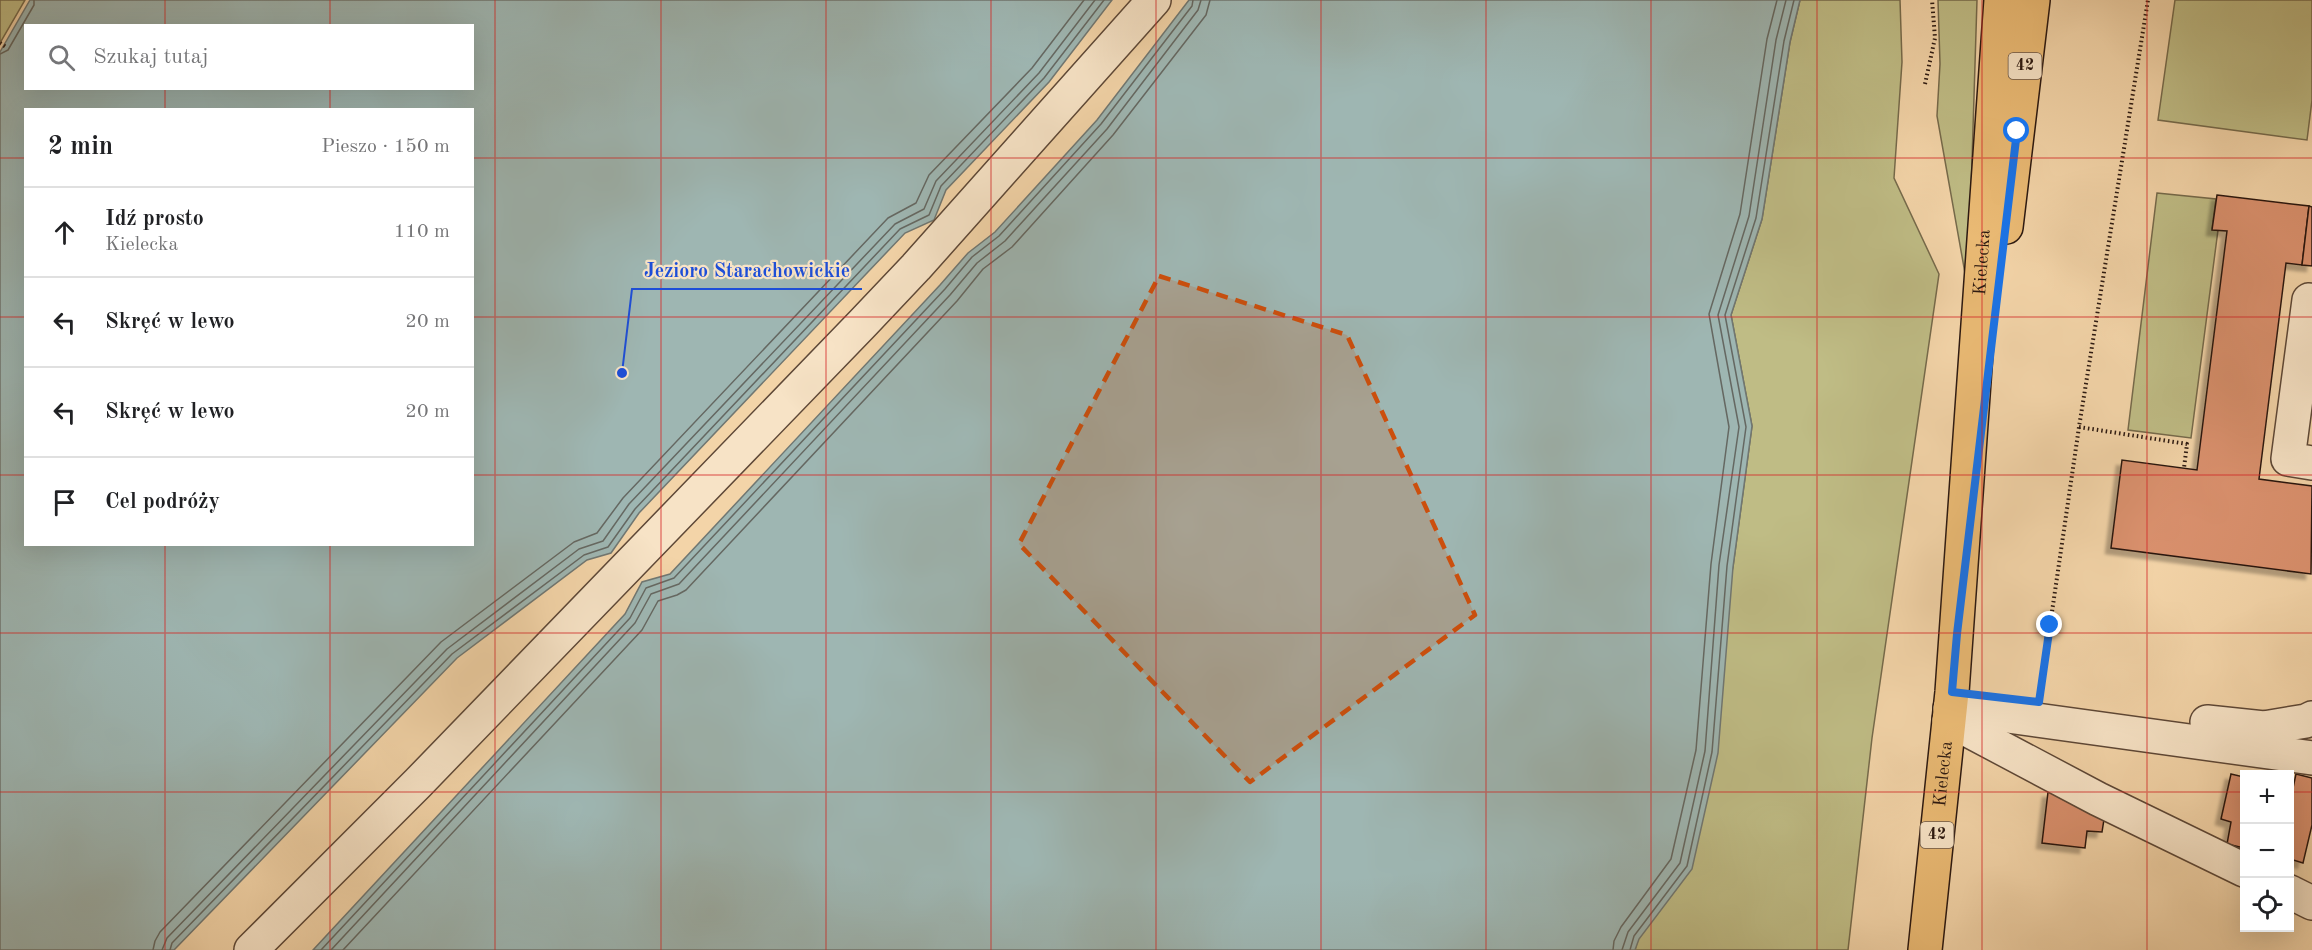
<!DOCTYPE html>
<html lang="pl">
<meta charset="utf-8">
<style>
body{margin:0;font-family:"Old Standard TT",serif;background:#f2f2f2;color:#202124}
.controls{position:absolute;right:18px;bottom:18px;display:grid;overflow:hidden;border-radius:0px;box-shadow:0 6px 24px #0002}
.controls button{width:54px;height:54px;display:grid;place-items:center;padding:0;border:0;border-bottom:2px solid #e0e0e0;background:#fff;color:#202124;font:30px sans-serif}
.stop{position:absolute;width:18px;height:18px;margin:-14px;border:4px solid #1a73e8;border-radius:50%;background:#fff}
.stop.end{background:#1a73e8;border-color:#fff;box-shadow:0 2px 6px #0008}
.list{margin:0;padding:0;list-style:none}
h2{display:flex;justify-content:space-between;align-items:center;height:78px;margin:0;padding:0 24px;font-size:26px}
h2 small{font-size:20px;font-weight:400;color:#757577}
.list li{display:grid;grid-template-columns:39px 1fr auto;gap:18px;align-items:center;box-sizing:border-box;height:90px;padding:0 24px;border-top:2px solid #e0e0e0}
.list b{display:block;font-size:22px;white-space:nowrap}
.list p{margin:0;font-size:20px;white-space:nowrap;color:#757577}
.list em{font-size:20px;font-style:normal;color:#757577}
.icon{flex:none;width:33px;height:33px;fill:none;stroke:currentColor;stroke-width:2;stroke-linecap:round;stroke-linejoin:round}
.map{position:relative;flex:none;width:2312px;height:950px;overflow:hidden}
.search{position:absolute;background:#fff;box-shadow:0 6px 24px #0002;left:24px;top:24px;width:450px;height:66px;display:flex;align-items:center;gap:15px;box-sizing:border-box;padding:0 21px;border-radius:0px;color:#757577;font-size:22px}
.panel{position:absolute;background:#fff;box-shadow:0 6px 24px #0002;left:24px;top:108px;width:450px;height:438px;border-radius:0px}
.map>svg:first-child{display:block}
.green{fill:#bfbc85;stroke:#766a4b;stroke-width:1.5}
.water{fill:#9eb6b2;stroke:#707772;stroke-width:1.5;fill-rule:evenodd}
.lines{fill:none;stroke-linecap:round;stroke-linejoin:round}
.shore{stroke:#656862;stroke-width:1.5}
.building{fill:#d9906d;stroke:#2c1911;stroke-width:1.5;filter:url(#shadow)}
.minor-casing{stroke:#5e4837;stroke-width:36}
.major-casing{stroke:#2c1911;stroke-width:36}
.path{stroke:#2c1911;stroke-width:4;stroke-dasharray:1.5 3;stroke-linecap:butt}
.minor{stroke:#f7e3c6;stroke-width:33}
.major{stroke:#eaba74;stroke-width:33}
.route{stroke:#1a73e8;stroke-width:8}
.marked{fill:#cc4f0d;fill-opacity:0.2;stroke:#cc4f0d;stroke-width:4.5;stroke-dasharray:12 8;stroke-linejoin:round}
.grid{fill:none;stroke:#d62828;stroke-width:1.5;stroke-opacity:0.55}
.labels{text-anchor:middle;dominant-baseline:central;stroke-width:4.5;stroke-linejoin:round;paint-order:stroke}
.shield{fill:#f7e3c6;stroke:#695647;stroke-width:1.5}
.shield-label{font-size:16px;font-weight:bold;fill:#2c1911}
.street-label{font-size:18px;fill:#2c1911;stroke:#f7e3c6}
.leader{fill:none;stroke:#1d4ed8;stroke-width:2}
.callout-dot{fill:#1d4ed8;stroke:#f7e3c6;stroke-width:2}
.callout-label{font-size:20px;text-anchor:middle;font-weight:bold;fill:#1d4ed8;stroke:#f7e3c6;stroke-width:4.5;stroke-linejoin:round;paint-order:stroke}
</style>
<div class="map">
<svg width="2312" height="950" viewBox="0 0 2312 950">
<defs>
<filter id="shadow"><feDropShadow dx="-5.5" dy="5.5" stdDeviation="1.5" flood-color="#0004"/></filter>
</defs>
<rect width="100%" height="100%" fill="#f3d4a8"/>
<filter id="stains"><feTurbulence type="fractalNoise" baseFrequency=".00333" numOctaves="4"/><feColorMatrix values="0 0 0 0 .2 0 0 0 0 .09 0 0 0 0 .02 0 0 0 .5 -.17"/></filter>
<radialGradient id="worn" r=".72"><stop offset=".6" stop-color="#630" stop-opacity="0"/><stop offset="1" stop-color="#630" stop-opacity=".3"/></radialGradient>
<g class="green">
<polygon points="0,0 25,0 0,43"/>
<polygon points="1800,0 1900,0 1902,62 1894,178 1939,274 1872,738 1848,950 1635,950 1733,567 1752,426 1731,315 1762,219 1790,42"/>
<polygon points="1938,0 1977,0 1968,290 1937,116 1940,64"/>
<polygon points="2175,0 2312,0 2312,100 2307,140 2158,120"/>
<polygon points="2157,193 2216,199 2212,229 2218,230 2191,438 2128,430"/>
</g>
<g class="water">
<path d="M30 0H1112L1049 82 946 190 934 220 905 233 639 513 611 553 587 560 457 658 174 950H0V52ZM26 26H472V88H26ZM26 110H472V544H26Z"/>
<polygon points="1189,0 1800,0 1790,42 1762,219 1731,315 1752,426 1733,567 1718,753 1692,869 1639,939 1635,950 313,950 625,614 642,582 670,574 940,285 968,253 995,232 1097,120"/>
</g>
<g class="lines">
<g class="shore">
<polyline points="0,54 8,50 34,5 34,0"/>
<polyline points="153,950 155,941 160,932 441,642 574,542 597,533 623,498 888,218 916,203 929,175 1032,68 1084,0"/>
<polyline points="162,950 167,938 447,649 579,549 603,541 629,504 895,224 924,209 936,181 1039,73 1095,0"/>
<polyline points="170,950 172,943 452,654 584,555 608,547 635,509 900,229 929,215 941,186 1044,78 1104,0"/>
<polyline points="321,950 630,618 646,588 674,578 945,289 972,257 999,236 1101,124 1192,6 1193,0"/>
<polyline points="331,950 635,623 651,594 679,584 950,295 977,263 1005,241 1107,129 1198,10 1201,0"/>
<polyline points="343,950 642,630 658,601 677,595 686,590 957,301 983,269 1012,247 1113,135 1206,15 1210,0"/>
<polyline points="1613,950 1614,941 1621,927 1671,859 1696,750 1711,564 1729,427 1709,314 1740,214 1767,39 1777,0"/>
<polyline points="1622,950 1628,932 1680,863 1705,751 1719,565 1739,427 1718,315 1749,216 1776,40 1786,0"/>
<polyline points="1630,950 1634,936 1687,866 1712,752 1727,566 1746,427 1725,315 1756,218 1784,41 1794,0"/>
</g>
</g>
<g class="building">
<polygon points="2217,195 2309,206 2302,265 2286,263 2259,479 2312,486 2311,574 2111,548 2122,460 2197,470 2227,231 2212,230"/>
<polygon points="2309,206 2312,207 2312,266 2302,265"/>
<polygon points="2231,774 2244,777 2244,848 2227,844 2231,822 2221,819"/>
<polygon points="2296,774 2312,778 2312,825 2303,863 2290,859 2290,787 2293,788"/>
<polygon points="2048,792 2092,797 2105,813 2102,832 2087,831 2085,848 2042,843"/>
</g>
<g class="lines">
<g class="minor-casing">
<g id="minor">
<polyline points="2312,301 2309,300 2288,459 2312,463"/>
<polyline points="1950,708 2312,758"/>
<polyline points="1949,720 2098,799 2244,870"/>
<polyline points="2207,722 2264,728 2306,721 2312,718"/>
<polyline points="2290,892 2312,903"/>
<polyline points="251,950 418,783 863,323 916,267 1154,0"/>
</g>
</g>
<g class="major-casing">
<g id="major">
<polyline points="2006,227 2033,0"/>
<path id="s1" d="M1925 950 1952 692 2001 0"/>
</g>
</g>
<g class="path">
<polyline points="0,43 6,47"/>
<polyline points="1925,84 1935,38 1932,0"/>
<polyline points="2079,427 2187,444 2184,468"/>
<polyline points="2041,687 2079,427 2148,0"/>
</g>
<use href="#minor" class="minor"/>
<use href="#major" class="major"/>
</g>
<g class="lines">
<polyline class="route" points="2017,131 1957,634 1952,692 2039,702 2050,625"/>
</g>
<path class="marked" d="M1159 276 1347 335 1475 615 1250 782 1019 544Z"/>
<path class="grid" d="M165 0V26M330 0V26M495 0V950M661 0V950M826 0V950M991 0V950M1156 0V950M1321 0V950M1486 0V950M1651 0V950M1817 0V950M1982 0V950M2147 0V950M165 88V110M330 88V110M0 158H26M472 158H2312M0 317H26M472 317H2312M0 475H26M472 475H2312M165 544V950M330 544V950M0 633H2312M0 792H2244M2290 792H2312"/>
<g class="labels">
<g class="shield">
<rect x="2008.5" y="53" width="33" height="26" rx="4.5"/>
<rect x="1920.5" y="822" width="33" height="26" rx="4.5"/>
</g>
<g class="shield-label">
<text x="2025" y="66">42</text>
<text x="1937" y="835">42</text>
</g>
<g class="street-label">
<text stroke="none"><textPath href="#s1" startOffset="690">Kielecka</textPath></text>
<text stroke="none"><textPath href="#s1" startOffset="177">Kielecka</textPath></text>
</g>
</g>
<path class="leader" d="M622 373L632 289H862"/>
<circle class="callout-dot" cx="622" cy="373" r="6"/>
<g class="callout-label">
<text x="747" y="277">Jezioro Starachowickie</text>
</g>
<rect width="100%" height="100%" filter="url(#stains)"/>
<rect width="100%" height="100%" fill="url(#worn)"/>
</svg>
<div class="controls">
<button>+</button>
<button>−</button>
<button><svg class="icon" aria-label="locate" viewBox="0 0 24 24"><circle cx="12" cy="12" r="6"/><path d="M12 2v4M12 18v4M2 12h4M18 12h4"/></svg></button>
</div>
<div class="stop" style="left:2017px;top:131px"></div>
<div class="stop end" style="left:2050px;top:625px"></div>
<div class="search"><svg class="icon" aria-label="search" viewBox="0 0 24 24"><circle cx="10" cy="10" r="6"/><path d="M15 15l6 6"/></svg>Szukaj tutaj</div>
<section class="panel">
<h2>2 min<small>Pieszo · 150 m</small></h2>
<ul class="list">
<li><svg class="icon" aria-label="ahead" viewBox="0 0 24 24"><path d="M12 20V5M6 11l6-6 6 6"/></svg><div><b>Idź prosto</b><p>Kielecka</p></div><em>110 m</em></li>
<li><svg class="icon" aria-label="left" viewBox="0 0 24 24"><path d="M17 20v-9H6M10 6l-5 5 5 5"/></svg><div><b>Skręć w lewo</b></div><em>20 m</em></li>
<li><svg class="icon" aria-label="left" viewBox="0 0 24 24"><path d="M17 20v-9H6M10 6l-5 5 5 5"/></svg><div><b>Skręć w lewo</b></div><em>20 m</em></li>
<li><svg class="icon" aria-label="arrive" viewBox="0 0 24 24"><path d="M6 21V4h12l-3 4 3 4H6"/></svg><div><b>Cel podróży</b></div></li>
</ul>
</section>
</div>
